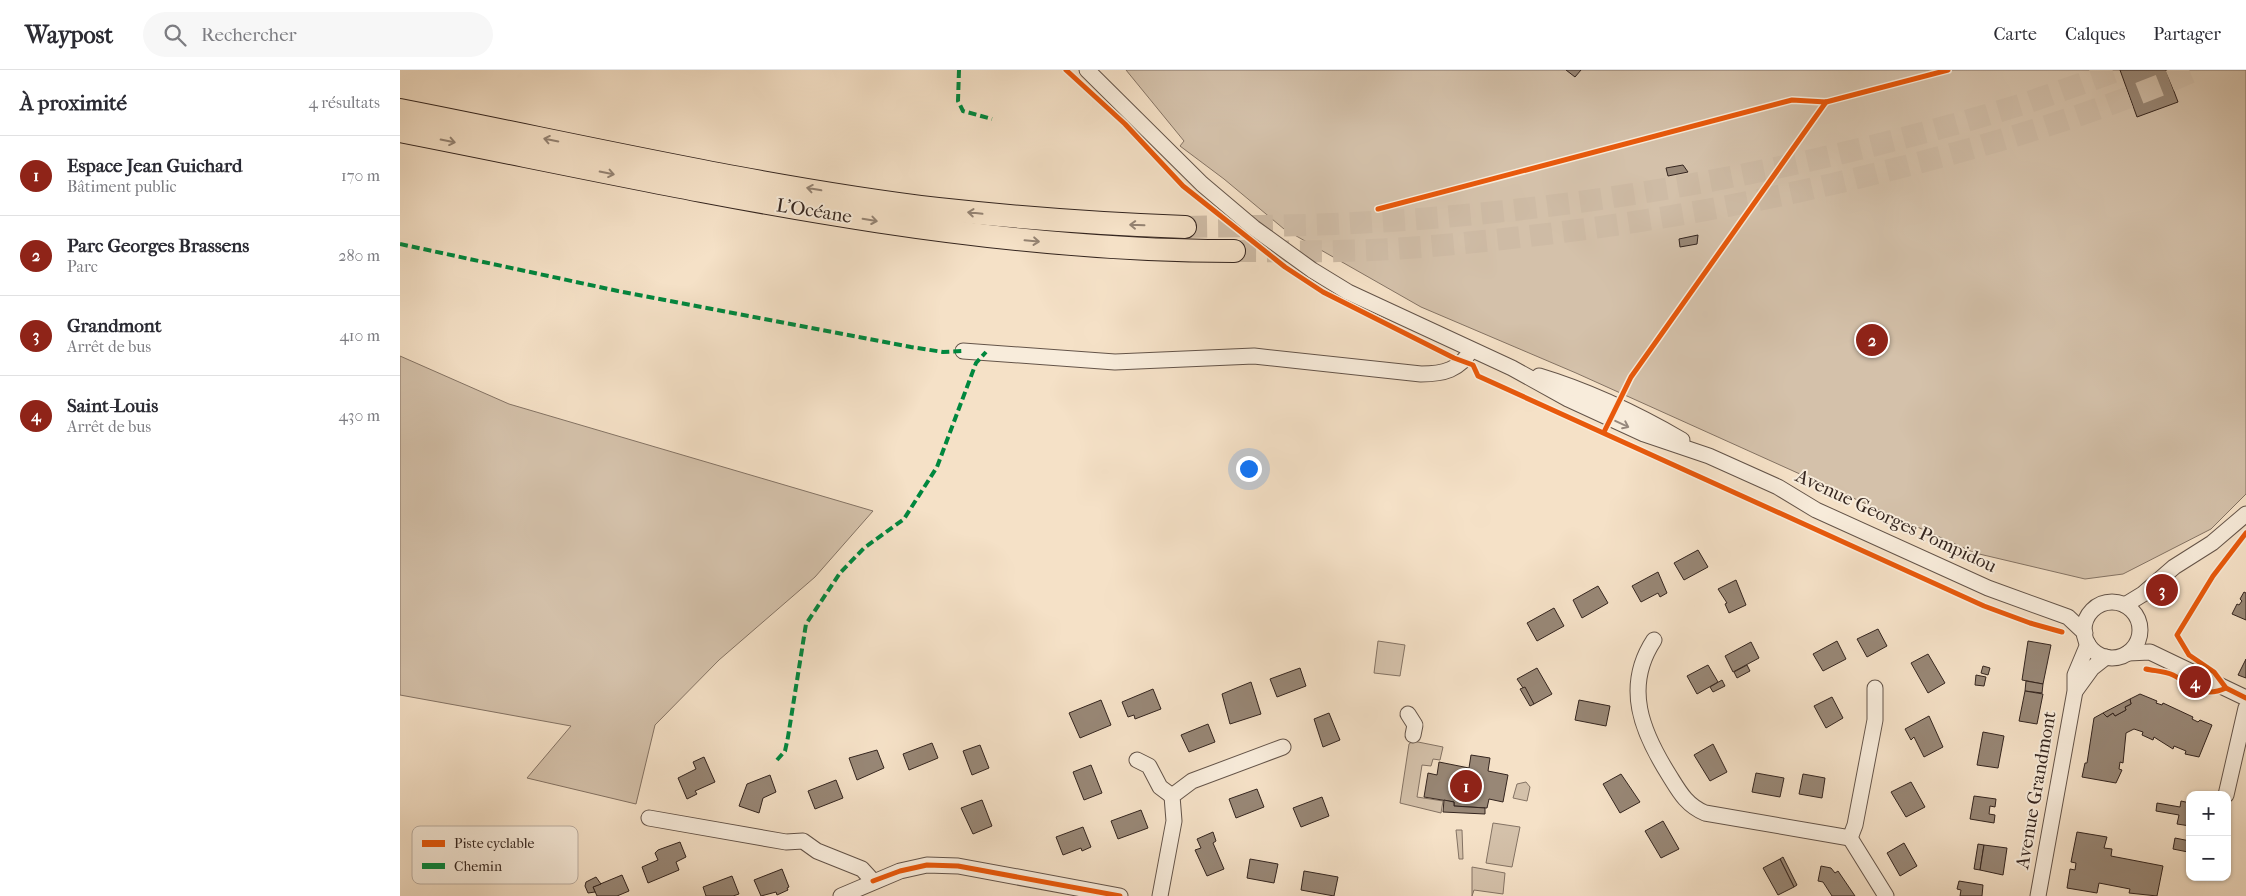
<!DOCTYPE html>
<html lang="fr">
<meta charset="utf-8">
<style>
body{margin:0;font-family:"IM FELL French Canon",serif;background:#f7f7f7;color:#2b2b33}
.controls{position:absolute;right:15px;bottom:15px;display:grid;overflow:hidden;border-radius:10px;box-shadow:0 1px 4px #0004}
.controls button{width:45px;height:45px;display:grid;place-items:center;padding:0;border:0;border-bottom:1px solid #e1e1e2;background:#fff;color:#2b2b33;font:25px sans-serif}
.you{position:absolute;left:848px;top:398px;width:18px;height:18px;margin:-12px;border:4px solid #fff;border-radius:50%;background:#1a73e8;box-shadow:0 0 0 8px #1a73e833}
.badge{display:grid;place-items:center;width:32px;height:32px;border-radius:50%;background:#8f2418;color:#fff;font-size:16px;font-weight:700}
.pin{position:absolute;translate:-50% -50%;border:2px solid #fff;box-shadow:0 1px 5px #0006}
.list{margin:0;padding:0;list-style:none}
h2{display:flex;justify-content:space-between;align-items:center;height:65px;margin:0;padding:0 20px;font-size:21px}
h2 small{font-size:16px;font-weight:400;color:#7c7c81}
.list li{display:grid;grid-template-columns:32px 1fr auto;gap:15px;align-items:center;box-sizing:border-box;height:80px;padding:0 20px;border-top:1px solid #e1e1e2}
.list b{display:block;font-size:19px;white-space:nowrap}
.list p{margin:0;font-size:16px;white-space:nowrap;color:#7c7c81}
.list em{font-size:16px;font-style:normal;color:#7c7c81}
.icon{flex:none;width:28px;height:28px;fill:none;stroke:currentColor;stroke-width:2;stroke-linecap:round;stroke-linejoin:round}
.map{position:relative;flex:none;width:1846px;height:826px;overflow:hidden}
header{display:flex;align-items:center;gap:30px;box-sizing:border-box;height:70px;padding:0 25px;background:#fff;border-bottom:1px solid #e1e1e2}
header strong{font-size:24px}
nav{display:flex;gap:28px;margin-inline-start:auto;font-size:18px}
.search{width:350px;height:45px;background:#f7f7f7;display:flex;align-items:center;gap:12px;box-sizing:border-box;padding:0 18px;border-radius:28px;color:#7c7c81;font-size:19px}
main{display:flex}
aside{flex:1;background:#fff}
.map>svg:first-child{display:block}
.green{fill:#d4c1aa;stroke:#847364}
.building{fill:#988776;stroke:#34251f}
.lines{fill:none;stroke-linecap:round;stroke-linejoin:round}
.highway-tunnel{stroke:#cebba5;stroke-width:22;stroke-dasharray:22 11;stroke-linecap:butt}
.minor-casing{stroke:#645449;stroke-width:17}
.highway-casing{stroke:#34251f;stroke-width:24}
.minor{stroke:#f8ecdb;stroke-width:15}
.highway{stroke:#f5e1c7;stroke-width:22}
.quiet{stroke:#00873e;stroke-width:4;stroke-dasharray:8 4;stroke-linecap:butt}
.cycleway-casing{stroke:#f8ecdb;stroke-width:8}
.cycleway{stroke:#e8590c;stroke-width:5}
.oneway{stroke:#948373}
.oneway2{stroke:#96887d}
.labels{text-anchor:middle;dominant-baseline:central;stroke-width:4;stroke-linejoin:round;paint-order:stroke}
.street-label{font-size:19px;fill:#34251f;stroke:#f8ecdb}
.key{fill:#f8ecdb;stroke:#bdb0a3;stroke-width:1}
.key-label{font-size:14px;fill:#34251f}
</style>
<header>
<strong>Waypost</strong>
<div class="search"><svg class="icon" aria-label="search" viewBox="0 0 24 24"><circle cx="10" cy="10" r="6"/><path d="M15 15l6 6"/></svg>Rechercher</div>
<nav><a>Carte</a><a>Calques</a><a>Partager</a></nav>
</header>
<main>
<aside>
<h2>À proximité<small>4 résultats</small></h2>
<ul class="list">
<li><span class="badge">1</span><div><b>Espace Jean Guichard</b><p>Bâtiment public</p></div><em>170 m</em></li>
<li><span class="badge">2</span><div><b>Parc Georges Brassens</b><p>Parc</p></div><em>280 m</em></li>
<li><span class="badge">3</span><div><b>Grandmont</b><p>Arrêt de bus</p></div><em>410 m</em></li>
<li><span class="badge">4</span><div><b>Saint-Louis</b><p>Arrêt de bus</p></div><em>430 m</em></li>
</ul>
</aside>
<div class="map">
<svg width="1846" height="826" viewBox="0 0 1846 826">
<rect width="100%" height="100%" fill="#f5e1c7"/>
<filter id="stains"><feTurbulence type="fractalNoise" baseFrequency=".004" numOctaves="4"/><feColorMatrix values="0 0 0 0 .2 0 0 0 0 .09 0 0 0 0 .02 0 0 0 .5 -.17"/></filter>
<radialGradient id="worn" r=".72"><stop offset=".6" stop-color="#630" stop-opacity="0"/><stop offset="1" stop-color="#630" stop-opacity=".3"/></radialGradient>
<g class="green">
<polygon points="726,0 1846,0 1846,424 1811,459 1723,504 1685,509 1575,483 1176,303 1021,237 884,159 824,109 780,76 784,71"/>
<polygon points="0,286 109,334 473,441 415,507 319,590 255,655 236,734 127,708 171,656 0,625"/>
<polygon points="978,571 1005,575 1000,606 974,603"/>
<polygon points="1013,671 1043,677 1040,690 1033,689 1031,696 1022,695 1017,727 1043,731 1041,743 1000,733 1009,674"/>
<polygon points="1126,712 1130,717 1127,731 1113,728 1117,714"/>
<polygon points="1093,753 1120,757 1112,797 1086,793"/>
<polygon points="1056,760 1062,760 1063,789 1059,789"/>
<polygon points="1072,797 1105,803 1103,824 1074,820 1072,826"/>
</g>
<g class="building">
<polygon points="1166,0 1181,0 1175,7"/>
<polygon points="1720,0 1766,0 1778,32 1737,47"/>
<polygon points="1283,95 1288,102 1268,106 1266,98"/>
<polygon points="1298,165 1297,174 1280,177 1279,169"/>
<polygon points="1298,480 1308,497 1284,510 1274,493"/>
<polygon points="1258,502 1267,523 1260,527 1258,523 1241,532 1232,516"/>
<polygon points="1336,510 1346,535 1329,543 1325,534 1327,533 1318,519"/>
<polygon points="1198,516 1208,533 1182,548 1173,530"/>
<polygon points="1844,522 1846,523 1846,550 1832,544 1837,534 1839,535 1842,531 1840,529"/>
<polygon points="1154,538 1164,556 1137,571 1127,553"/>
<polygon points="1478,559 1487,576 1467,587 1457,569"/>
<polygon points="1437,571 1446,589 1423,601 1413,584"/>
<polygon points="1628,571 1651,575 1643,614 1622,610"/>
<polygon points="1351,572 1359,588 1333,602 1325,586"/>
<polygon points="1528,584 1545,613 1528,623 1511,593"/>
<polygon points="1846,589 1846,608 1838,605"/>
<polygon points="1308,595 1318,612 1297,624 1287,606"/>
<polygon points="1347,595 1350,601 1337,608 1334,602"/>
<polygon points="1583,596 1590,598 1588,605 1581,603"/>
<polygon points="900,598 906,616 877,627 870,609"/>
<polygon points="1137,598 1152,624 1134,634 1117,609"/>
<polygon points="1576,605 1586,607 1584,616 1575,615"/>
<polygon points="1322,610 1325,616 1313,622 1310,617"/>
<polygon points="1626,611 1643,614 1642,623 1625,621"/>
<polygon points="851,612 861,644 830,654 822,624"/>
<polygon points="1125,617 1134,634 1130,636 1120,619"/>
<polygon points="753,619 761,639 735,649 734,645 728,647 722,632"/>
<polygon points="1625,621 1643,624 1637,654 1619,651"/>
<polygon points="1740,624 1757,631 1756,633 1762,635 1763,633 1793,647 1792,649 1798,652 1800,650 1812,655 1799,687 1785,684 1786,681 1774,676 1773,679 1754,667 1753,670 1742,665 1743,662 1734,659 1726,663 1723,693 1720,692 1719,699 1722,700 1716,713 1682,707 1685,693 1687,693 1694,648 1703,643 1707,647 1713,643 1715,646 1726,640 1725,637 1731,634 1730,629"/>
<polygon points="1432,627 1443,648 1426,658 1414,636"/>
<polygon points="1730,629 1731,634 1725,637 1726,640 1715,646 1713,643 1707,647 1703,643"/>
<polygon points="701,630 711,655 680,668 669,643"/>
<polygon points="1179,630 1210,636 1206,656 1175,650"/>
<polygon points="929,643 940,670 923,677 914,649"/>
<polygon points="1529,646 1543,677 1524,687 1514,667 1511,670 1505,659"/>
<polygon points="808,654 815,672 789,682 781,665"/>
<polygon points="1583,662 1604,666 1598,698 1577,695"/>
<polygon points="532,673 538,688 509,700 503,684"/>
<polygon points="1313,674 1327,702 1310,711 1294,685"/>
<polygon points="580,675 589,698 572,705 563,681"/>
<polygon points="477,680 484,698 457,710 449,688"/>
<polygon points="1071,685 1090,688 1088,701 1108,705 1103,732 1089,729 1087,738 1054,736 1054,732 1024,727 1028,703 1037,705 1039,692 1069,698"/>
<polygon points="304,687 315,712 295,721 297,724 287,729 278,708 296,699 293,692"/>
<polygon points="691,695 702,723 684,730 673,702"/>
<polygon points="1356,703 1384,708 1380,727 1352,722"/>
<polygon points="1221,704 1240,732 1220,743 1203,714"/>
<polygon points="1403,704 1425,708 1422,728 1399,724"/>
<polygon points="370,705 376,722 363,728 359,743 339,736 347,714"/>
<polygon points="436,710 443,728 415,739 408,721"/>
<polygon points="1511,712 1525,737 1506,747 1491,722"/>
<polygon points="857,719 864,737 836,748 829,729"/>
<polygon points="1574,726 1596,729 1595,737 1590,736 1589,744 1595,745 1594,753 1570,749"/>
<polygon points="922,727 929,746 901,757 893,738"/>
<polygon points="582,730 592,756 573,764 561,738"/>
<polygon points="1044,730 1054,732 1054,736 1085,738 1085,744 1043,742"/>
<polygon points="1781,731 1790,733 1790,756 1777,754 1779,745 1756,741 1757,733 1780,737"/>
<polygon points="741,740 748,758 718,769 711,751"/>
<polygon points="1263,751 1279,779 1261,788 1245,761"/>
<polygon points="683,757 691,777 682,781 681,778 663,785 656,767"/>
<polygon points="813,762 816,771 813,773 824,799 807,806 795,780 801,778 797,769"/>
<polygon points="1677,762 1707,767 1704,778 1712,779 1711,786 1763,796 1757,826 1729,823 1730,819 1699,813 1697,823 1667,818 1670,799 1675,800 1676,793 1671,792"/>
<polygon points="1775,768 1790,771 1788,782 1773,779"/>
<polygon points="280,772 286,787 276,792 279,800 248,813 242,797 258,790 255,783 258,780"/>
<polygon points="1504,773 1517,796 1500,806 1487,783"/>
<polygon points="1578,774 1584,775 1580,800 1574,799"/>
<polygon points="1584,775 1607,778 1603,805 1580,800"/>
<polygon points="1383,787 1397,815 1394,817 1380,789"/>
<polygon points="850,789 878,794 874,813 847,808"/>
<polygon points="1380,789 1394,817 1378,825 1363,798"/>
<polygon points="1421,796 1431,798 1435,803 1438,801 1455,826 1432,826 1423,812 1418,811"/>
<polygon points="382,799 389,817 387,818 388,820 377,825 376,822 361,826 354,810"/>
<polygon points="904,801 938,807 934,826 901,820"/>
<polygon points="222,805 229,821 217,826 197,826 193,817"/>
<polygon points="332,806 339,824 333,826 306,826 303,817"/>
<polygon points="196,807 201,814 193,817 195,822 188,823 185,816 186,812"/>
<polygon points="1559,811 1583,815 1582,826 1560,826 1561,820 1557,819"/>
</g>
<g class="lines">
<g class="highway-tunnel">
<path d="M785 157C835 156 884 156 934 154 1165 144 1398 103 1620 35 1653 24 1686 12 1719 0"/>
<path d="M834 181C869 181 903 182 938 181 999 180 1060 174 1121 167 1246 153 1368 131 1490 100 1594 74 1698 43 1796 0"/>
</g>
<g class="minor-casing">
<g id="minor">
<polyline points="687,0 802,114 854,158 912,200 948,222 1112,298 1168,329 1244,364 1309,386 1378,417 1416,440 1588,518 1668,547 1685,563"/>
<path d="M563 281 715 292 854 286 1021 304C1043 304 1060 300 1071 280"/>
<path d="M1139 306C1189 321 1237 344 1282 370"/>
<circle cx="1712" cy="560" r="28"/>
<polyline points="1725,535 1743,524 1774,497 1812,473 1846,444"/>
<path d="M1254 570C1223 617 1242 662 1269 705 1279 721 1286 735 1305 743L1450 768 1455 755 1475 650V618"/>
<polyline points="1728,583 1750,582 1846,628"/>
<polyline points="1676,620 1692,598 1706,587"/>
<polyline points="1008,644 1015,655 1013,665"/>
<polyline points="737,690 749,696 760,717 772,726"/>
<polyline points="1826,725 1846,638"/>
<polyline points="249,748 386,772 403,771 417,781 462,799 473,811"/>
<polyline points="1450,768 1486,826"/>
<polyline points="441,826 500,801 527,795 558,796 720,826"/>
<polyline points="760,826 774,751 772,726 792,711 883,677"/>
<polyline points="1638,826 1675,621 1675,605 1688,574"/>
</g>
</g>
<g class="highway-casing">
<g id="highway">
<path d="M0 40C179 75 357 117 538 139 621 148 703 154 785 157"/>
<path d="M0 61C276 115 552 181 834 181"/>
</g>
</g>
<use href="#minor" class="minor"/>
<use href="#highway" class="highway"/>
<g class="quiet">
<polyline points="559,0 558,31 563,41 592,49"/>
<polyline points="0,174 218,221 511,277 543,282 563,281"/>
<polyline points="377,690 385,681 388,667 406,554 440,503 464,478 504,449 537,397 576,293 586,282"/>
</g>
<g class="cycleway-casing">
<g id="cycleway">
<polyline points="666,0 725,54 783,116 885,197 923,222 1054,288 1073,295 1078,306 1584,536 1630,553 1662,562"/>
<polyline points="978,139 1392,30 1426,32 1548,0"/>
<polyline points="1204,362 1231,307 1426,32"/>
<polyline points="1846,463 1813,506 1777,565 1789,585 1814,602 1826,618 1846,628"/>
<path d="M1746 599C1754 601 1765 601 1773 605 1793 615 1802 629 1826 618"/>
<polyline points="473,811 500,801 527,795 558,796 720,826"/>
</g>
</g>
<use href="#cycleway" class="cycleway"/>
</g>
<defs><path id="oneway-shaft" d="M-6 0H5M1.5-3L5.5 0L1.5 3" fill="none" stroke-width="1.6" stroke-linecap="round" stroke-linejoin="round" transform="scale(1.25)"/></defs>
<g class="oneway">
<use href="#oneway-shaft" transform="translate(151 70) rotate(-169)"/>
<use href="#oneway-shaft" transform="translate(48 71) rotate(11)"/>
<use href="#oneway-shaft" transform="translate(207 103) rotate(11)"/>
<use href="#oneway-shaft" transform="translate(414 119) rotate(-170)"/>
<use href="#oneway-shaft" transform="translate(575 143) rotate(-174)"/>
<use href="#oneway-shaft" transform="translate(470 150) rotate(9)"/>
<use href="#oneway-shaft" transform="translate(737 155) rotate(-178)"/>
<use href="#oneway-shaft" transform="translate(632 171) rotate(5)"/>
</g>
<use class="oneway2" href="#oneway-shaft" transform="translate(1222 354) rotate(25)"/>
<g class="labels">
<g class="street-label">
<text transform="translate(414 141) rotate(9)">L’Océane</text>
<text transform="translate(1496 451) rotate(25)">Avenue Georges Pompidou</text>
<text transform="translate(1636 720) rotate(-80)">Avenue Grandmont</text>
</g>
</g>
<rect x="12" y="756" width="166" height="58" rx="8" class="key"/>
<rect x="22" y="770" width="23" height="7" fill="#e8590c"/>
<rect x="22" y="793" width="23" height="6" fill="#00873e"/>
<g class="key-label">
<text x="54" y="778">Piste cyclable</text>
<text x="54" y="801">Chemin</text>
</g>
<rect width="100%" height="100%" filter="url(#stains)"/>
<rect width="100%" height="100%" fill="url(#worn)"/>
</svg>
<div class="controls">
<button>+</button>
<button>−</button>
</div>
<div class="you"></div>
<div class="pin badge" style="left:1066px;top:716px">1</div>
<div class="pin badge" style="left:1472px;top:270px">2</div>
<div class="pin badge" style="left:1762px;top:520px">3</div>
<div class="pin badge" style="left:1795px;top:612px">4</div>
</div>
</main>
